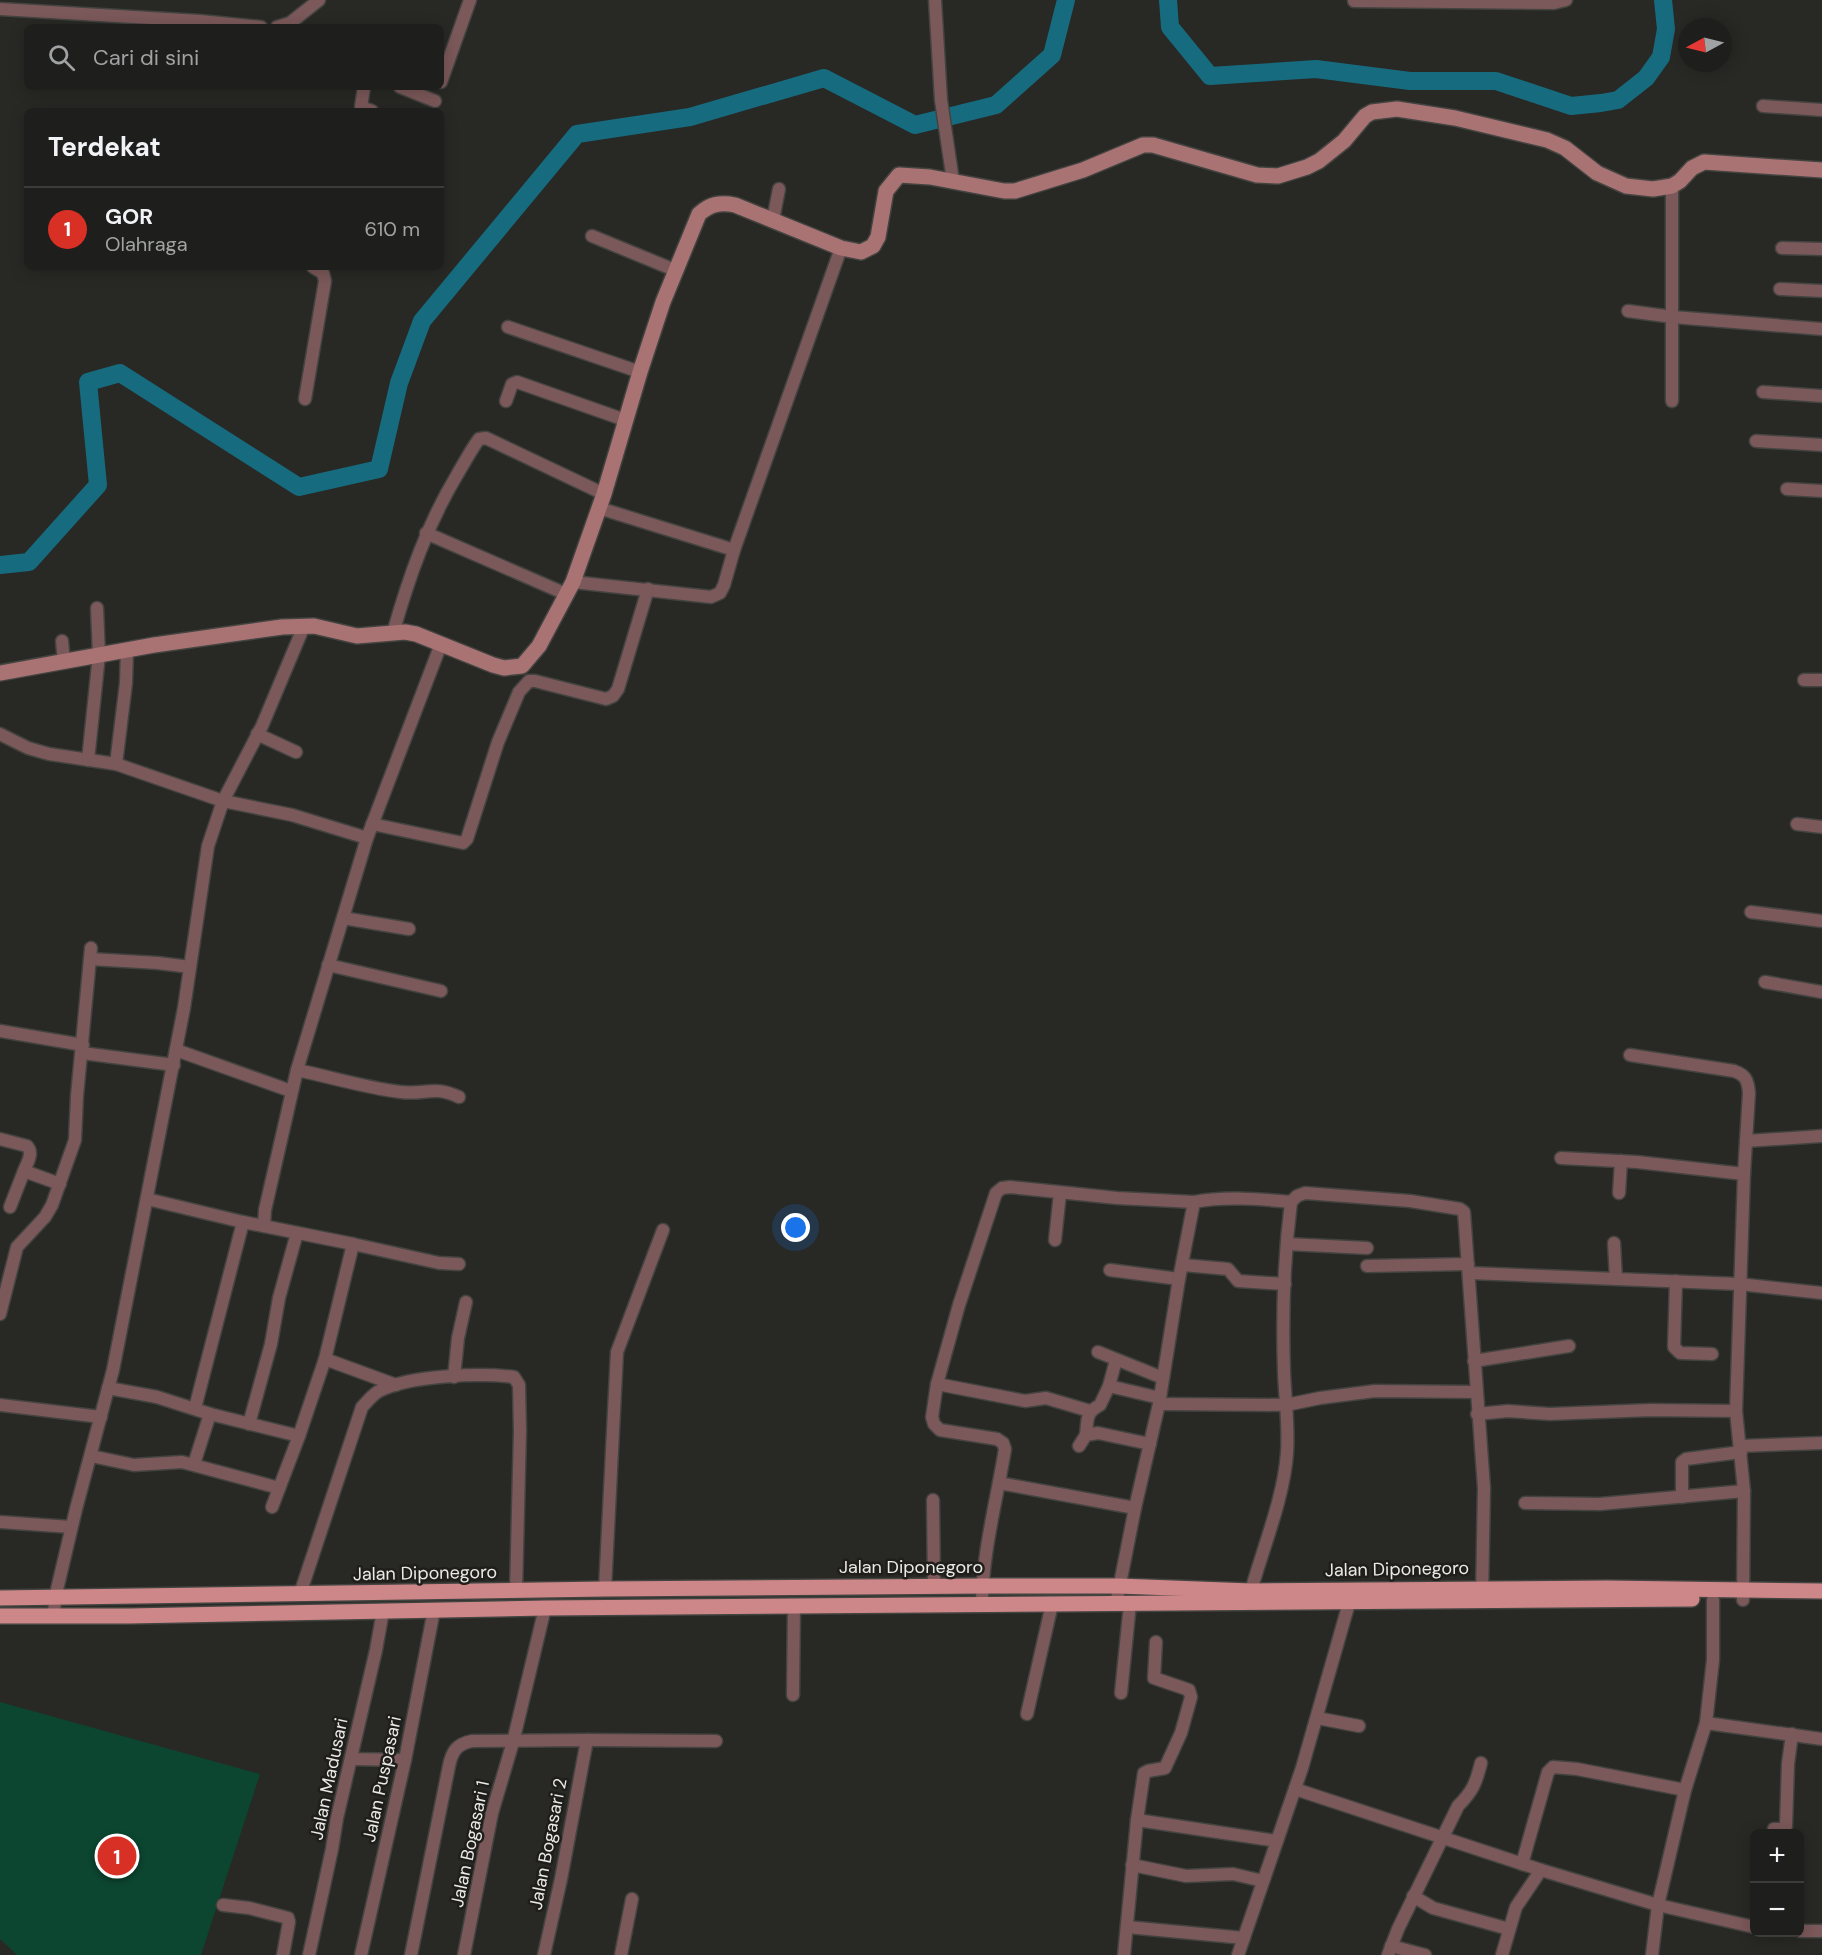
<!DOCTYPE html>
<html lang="id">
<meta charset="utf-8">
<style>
body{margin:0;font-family:"DM Sans",sans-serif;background:#2b2b29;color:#f1f3f6}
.controls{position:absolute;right:18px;bottom:18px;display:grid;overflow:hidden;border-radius:9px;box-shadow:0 3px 15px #0003}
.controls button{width:54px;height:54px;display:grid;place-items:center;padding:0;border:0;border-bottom:2px solid #3c3c3b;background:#1e1e1c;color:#f1f3f6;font:30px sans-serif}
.compass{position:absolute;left:1678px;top:18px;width:54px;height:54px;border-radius:50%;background:#1e1e1c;box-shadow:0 3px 15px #0003;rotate:263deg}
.you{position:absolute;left:796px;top:1228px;width:21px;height:21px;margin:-15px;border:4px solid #fff;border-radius:50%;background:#1a73e8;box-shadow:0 0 0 9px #1a73e833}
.badge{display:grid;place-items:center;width:39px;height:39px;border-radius:50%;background:#d93025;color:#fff;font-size:20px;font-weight:700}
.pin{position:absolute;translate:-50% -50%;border:3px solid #fff;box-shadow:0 2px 6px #0006}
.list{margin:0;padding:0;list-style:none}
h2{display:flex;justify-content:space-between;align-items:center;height:78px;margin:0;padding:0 24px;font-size:26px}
h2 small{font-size:20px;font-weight:400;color:#a1a2a3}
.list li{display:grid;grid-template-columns:39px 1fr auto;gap:18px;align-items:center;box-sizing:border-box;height:84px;padding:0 24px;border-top:2px solid #3c3c3b}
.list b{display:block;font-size:22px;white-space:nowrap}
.list p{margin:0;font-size:20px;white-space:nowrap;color:#a1a2a3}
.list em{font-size:20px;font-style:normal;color:#a1a2a3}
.icon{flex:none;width:33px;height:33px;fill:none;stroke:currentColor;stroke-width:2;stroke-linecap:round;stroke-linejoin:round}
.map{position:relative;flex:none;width:1822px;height:1955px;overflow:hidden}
.search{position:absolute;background:#1e1e1c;box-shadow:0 3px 15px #0003;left:24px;top:24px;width:420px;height:66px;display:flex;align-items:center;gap:15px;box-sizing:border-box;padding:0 21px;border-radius:9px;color:#a1a2a3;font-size:22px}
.panel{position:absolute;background:#1e1e1c;box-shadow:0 3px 15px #0003;left:24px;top:108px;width:420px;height:162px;border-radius:9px}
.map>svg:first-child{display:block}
.green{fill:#0c4630}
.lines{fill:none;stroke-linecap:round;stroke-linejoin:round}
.river{stroke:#176b7f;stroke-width:18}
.street-casing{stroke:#434340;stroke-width:15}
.secondary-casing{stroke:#434340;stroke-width:18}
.primary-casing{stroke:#434340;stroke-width:18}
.street{stroke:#7b5859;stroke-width:12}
.secondary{stroke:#a97374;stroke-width:15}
.primary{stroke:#cd8789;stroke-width:15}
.labels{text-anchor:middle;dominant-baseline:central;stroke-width:5;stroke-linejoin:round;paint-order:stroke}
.street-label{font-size:18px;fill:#eaeae8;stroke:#1f1e1b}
</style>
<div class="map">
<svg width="1822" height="1955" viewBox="0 0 1822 1955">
<rect width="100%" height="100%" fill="#282825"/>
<polygon class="green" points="0,1702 260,1774 201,1955 17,1955 0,1939"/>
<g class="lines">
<g class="river">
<polyline points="1168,0 1170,27 1210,76 1316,69 1410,81 1496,81 1571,106 1601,103 1618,100 1646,78 1661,57 1666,29 1663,0"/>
<polyline points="0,565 29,562 98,485 88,382 120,373 299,487 379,469 399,383 422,321 577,134 690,117 824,78 915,125 996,105 1052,55 1066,0"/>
</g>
<g class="street-casing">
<g id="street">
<polyline points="935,0 941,100 953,181"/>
<polyline points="1354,1 1554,3 1566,0"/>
<polyline points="0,9 200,21 261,27"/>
<polyline points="277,27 290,23 319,0"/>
<polyline points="441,82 470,0"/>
<polyline points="364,87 361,107 372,111"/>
<polyline points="400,87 435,101"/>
<polyline points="1763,106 1822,110"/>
<polyline points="1672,186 1672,401"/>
<polyline points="773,220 779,189"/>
<polyline points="592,236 677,271"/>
<polyline points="1782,248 1822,249"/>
<polyline points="1780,289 1822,291"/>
<polyline points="1628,311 1673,317 1822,329"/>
<polyline points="508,327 640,372"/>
<polyline points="1763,392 1822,396"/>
<polyline points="305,399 325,281 323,273 313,267"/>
<polyline points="506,401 512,384 517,382 625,420"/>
<polyline points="1756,441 1822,445"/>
<polyline points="1787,489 1822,491"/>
<polyline points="599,508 734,550"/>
<polyline points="426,533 566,594"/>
<polyline points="573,582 711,597 720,593 724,585 734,550 841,248"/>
<path d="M393 633C409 577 427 525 457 475 464 463 471 450 479 439L486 438 604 494"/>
<polyline points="62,641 64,662"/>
<polyline points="1804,680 1822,680"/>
<polyline points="0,734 28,748 49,754 116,764 223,801 292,815 367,838"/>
<polyline points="257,734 296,752"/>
<polyline points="88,760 99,655 97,608"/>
<polyline points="116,764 126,683 127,650"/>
<polyline points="372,824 463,843 467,839 498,742 519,692 529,681 535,681 606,699 613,696 618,689 648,589"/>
<polyline points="1797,824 1822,827"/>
<polyline points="1751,912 1822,921"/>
<polyline points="343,918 409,929"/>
<polyline points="90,959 158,963 190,967"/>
<polyline points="328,965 441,991"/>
<polyline points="1765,982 1822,992"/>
<polyline points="0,1031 83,1045"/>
<polyline points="176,1050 291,1091"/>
<polyline points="82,1053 174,1065"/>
<path d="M1630 1055 1734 1071C1746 1075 1748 1081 1749 1093L1744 1174 1736 1411 1744 1491 1743 1600"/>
<path d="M297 1070C331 1077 366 1088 401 1092 426 1095 433 1085 459 1097"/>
<path d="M0 1139 27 1146C34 1153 27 1163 24 1171L60 1184"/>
<polyline points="1746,1141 1822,1136"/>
<polyline points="1561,1158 1637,1162 1744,1174"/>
<polyline points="1619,1193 1621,1161"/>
<polyline points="147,1199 243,1222"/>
<polyline points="1291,1202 1297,1196 1305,1193 1410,1201 1460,1209 1464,1212 1484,1488 1482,1597"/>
<polyline points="10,1207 24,1171"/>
<polyline points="264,1226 265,1210 297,1070 367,838 441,644"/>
<polyline points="1055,1240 1060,1193"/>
<polyline points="1614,1243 1616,1279"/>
<polyline points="1287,1244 1367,1248"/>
<polyline points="1183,1265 1228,1269 1238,1281 1285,1284"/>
<polyline points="1367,1266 1468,1264"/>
<polyline points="1110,1270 1179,1279"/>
<polyline points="1470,1273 1739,1284 1822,1293"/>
<polyline points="1676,1281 1674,1347 1680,1353 1712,1354"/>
<polyline points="0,1314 17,1247 45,1217 52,1205 75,1140 77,1096 91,948"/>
<polyline points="1098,1352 1163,1378"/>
<polyline points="1474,1361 1569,1346"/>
<polyline points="454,1377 458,1338 466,1302"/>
<polyline points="937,1384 1025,1401 1046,1398 1090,1411"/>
<polyline points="396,1385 325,1359 353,1244 439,1263 459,1264"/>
<polyline points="1109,1386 1160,1398"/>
<polyline points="108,1388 157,1397 210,1414 299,1436"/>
<polyline points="1159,1404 1286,1405 1320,1398 1375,1391 1476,1392"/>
<polyline points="0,1405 101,1417"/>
<polyline points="195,1408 243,1222 353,1244"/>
<polyline points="1477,1414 1508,1411 1550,1414 1651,1410 1736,1411"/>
<polyline points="249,1424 271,1344 279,1298 297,1233"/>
<path d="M1086 1435C1088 1419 1085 1413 1100 1405L1109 1386 1116 1360"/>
<polyline points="1079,1446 1086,1435 1098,1433 1150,1444"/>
<polyline points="1740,1446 1822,1443"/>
<polyline points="91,1456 134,1465 182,1462 279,1488"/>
<polyline points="194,1464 210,1414"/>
<polyline points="999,1483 1135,1508"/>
<polyline points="1682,1497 1682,1462 1686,1459 1741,1452"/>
<polyline points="933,1500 934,1586"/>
<polyline points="1525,1503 1600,1504 1744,1491"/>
<polyline points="272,1507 299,1436 325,1359"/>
<polyline points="0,1522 71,1527"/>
<polyline points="605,1589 617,1352 663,1230"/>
<path d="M300 1594 362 1407C368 1401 372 1395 379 1391 411 1375 479 1373 514 1377L519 1385 520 1431 516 1591"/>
<path d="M1116 1604 1135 1508 1159 1404 1179 1279 1194 1202C1225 1196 1260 1199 1291 1202 1284 1258 1282 1315 1284 1371 1285 1399 1289 1426 1287 1453 1284 1497 1263 1548 1251 1591"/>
<path d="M982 1605C982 1554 997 1499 1005 1449L1003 1443 997 1439 940 1430 934 1424 932 1417 937 1384 959 1305 996 1193 1002 1188 1010 1187 1117 1198 1194 1202"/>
<polyline points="54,1616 55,1598 76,1509 113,1370 184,1008 208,846 223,801 262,726 304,626"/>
<polyline points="1121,1693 1130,1604"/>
<polyline points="793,1695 794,1606"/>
<polyline points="1027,1714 1052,1604"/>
<polyline points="1317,1718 1359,1726"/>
<polyline points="1706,1723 1822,1739"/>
<polyline points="587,1740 716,1741"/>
<polyline points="351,1759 405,1760"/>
<polyline points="1295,1789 1541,1870 1658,1905 1754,1927"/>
<polyline points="1137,1820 1277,1841"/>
<polyline points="1773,1834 1774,1829 1784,1829 1786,1826 1788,1764 1792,1734"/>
<polyline points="1522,1864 1548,1772 1553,1767 1577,1769 1685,1790"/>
<polyline points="1132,1865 1186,1876 1233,1874 1263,1881"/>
<polyline points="1413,1896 1433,1908 1509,1929"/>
<polyline points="223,1905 249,1908 288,1918 289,1922 283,1955"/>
<polyline points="1127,1927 1244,1938"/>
<polyline points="1800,1931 1822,1931"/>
<polyline points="1391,1946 1425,1955"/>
<polyline points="309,1955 332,1849 337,1818 376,1650 383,1611"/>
<polyline points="361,1955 405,1760 434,1610"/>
<path d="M411 1955 449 1766C452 1751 457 1744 472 1741L587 1740 561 1879 544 1955"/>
<polyline points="464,1955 492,1813 513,1742 545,1608"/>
<polyline points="621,1955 632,1899"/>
<polyline points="1124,1955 1137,1820 1144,1773 1148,1771 1165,1768 1181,1733 1191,1697 1189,1690 1154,1678 1156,1642"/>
<polyline points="1238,1955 1302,1768 1351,1596"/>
<path d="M1388 1955 1398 1929 1458 1806C1473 1791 1476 1783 1481 1763"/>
<polyline points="1502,1955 1516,1907 1541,1870"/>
<polyline points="1652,1955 1658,1905 1685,1790 1706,1723 1713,1660 1713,1600"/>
</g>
</g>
<g class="secondary-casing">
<path id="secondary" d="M0 673 154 645 282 627 314 626 357 636 405 632 416 634 493 665 504 668 522 666 539 646 573 582 604 494 640 372 663 302 699 214C710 204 720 202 735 205L841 248 861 252 873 246 878 237 886 191 899 175 930 177 1004 191H1015L1083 170 1143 145H1153L1257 175 1278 176 1307 167 1319 161 1344 141 1365 116 1372 112 1397 109 1455 118 1547 140 1565 148 1597 173 1626 186 1653 189 1672 186 1680 181 1692 168 1704 162 1822 170"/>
</g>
<g class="primary-casing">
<g id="primary">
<polyline points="0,1598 605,1589 982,1586 1119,1586 1251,1591 1607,1588 1822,1591"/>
<polyline points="0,1616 129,1616 545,1608 1692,1599"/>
</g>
</g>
<use href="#street" class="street"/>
<use href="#secondary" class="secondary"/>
<use href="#primary" class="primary"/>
</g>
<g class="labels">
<g class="street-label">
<text x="911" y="1567">Jalan Diponegoro</text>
<text transform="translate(1397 1569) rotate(-1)">Jalan Diponegoro</text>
<text transform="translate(425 1573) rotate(-1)">Jalan Diponegoro</text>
<text transform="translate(329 1779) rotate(-78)">Jalan Madusari</text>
<text transform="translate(382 1779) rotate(-78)">Jalan Puspasari</text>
<text transform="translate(470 1844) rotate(-78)">Jalan Bogasari 1</text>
<text transform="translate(548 1844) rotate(-79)">Jalan Bogasari 2</text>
</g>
</g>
</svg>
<div class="controls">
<button>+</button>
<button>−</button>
</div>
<svg class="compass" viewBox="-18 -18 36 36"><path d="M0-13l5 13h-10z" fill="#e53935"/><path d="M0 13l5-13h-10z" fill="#a1a2a3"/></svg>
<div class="you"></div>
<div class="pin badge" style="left:117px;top:1856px">1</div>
<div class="search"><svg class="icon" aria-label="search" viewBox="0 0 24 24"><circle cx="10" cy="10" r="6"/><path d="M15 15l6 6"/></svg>Cari di sini</div>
<section class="panel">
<h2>Terdekat<small></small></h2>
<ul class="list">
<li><span class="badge">1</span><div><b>GOR</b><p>Olahraga</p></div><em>610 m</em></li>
</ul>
</section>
</div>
